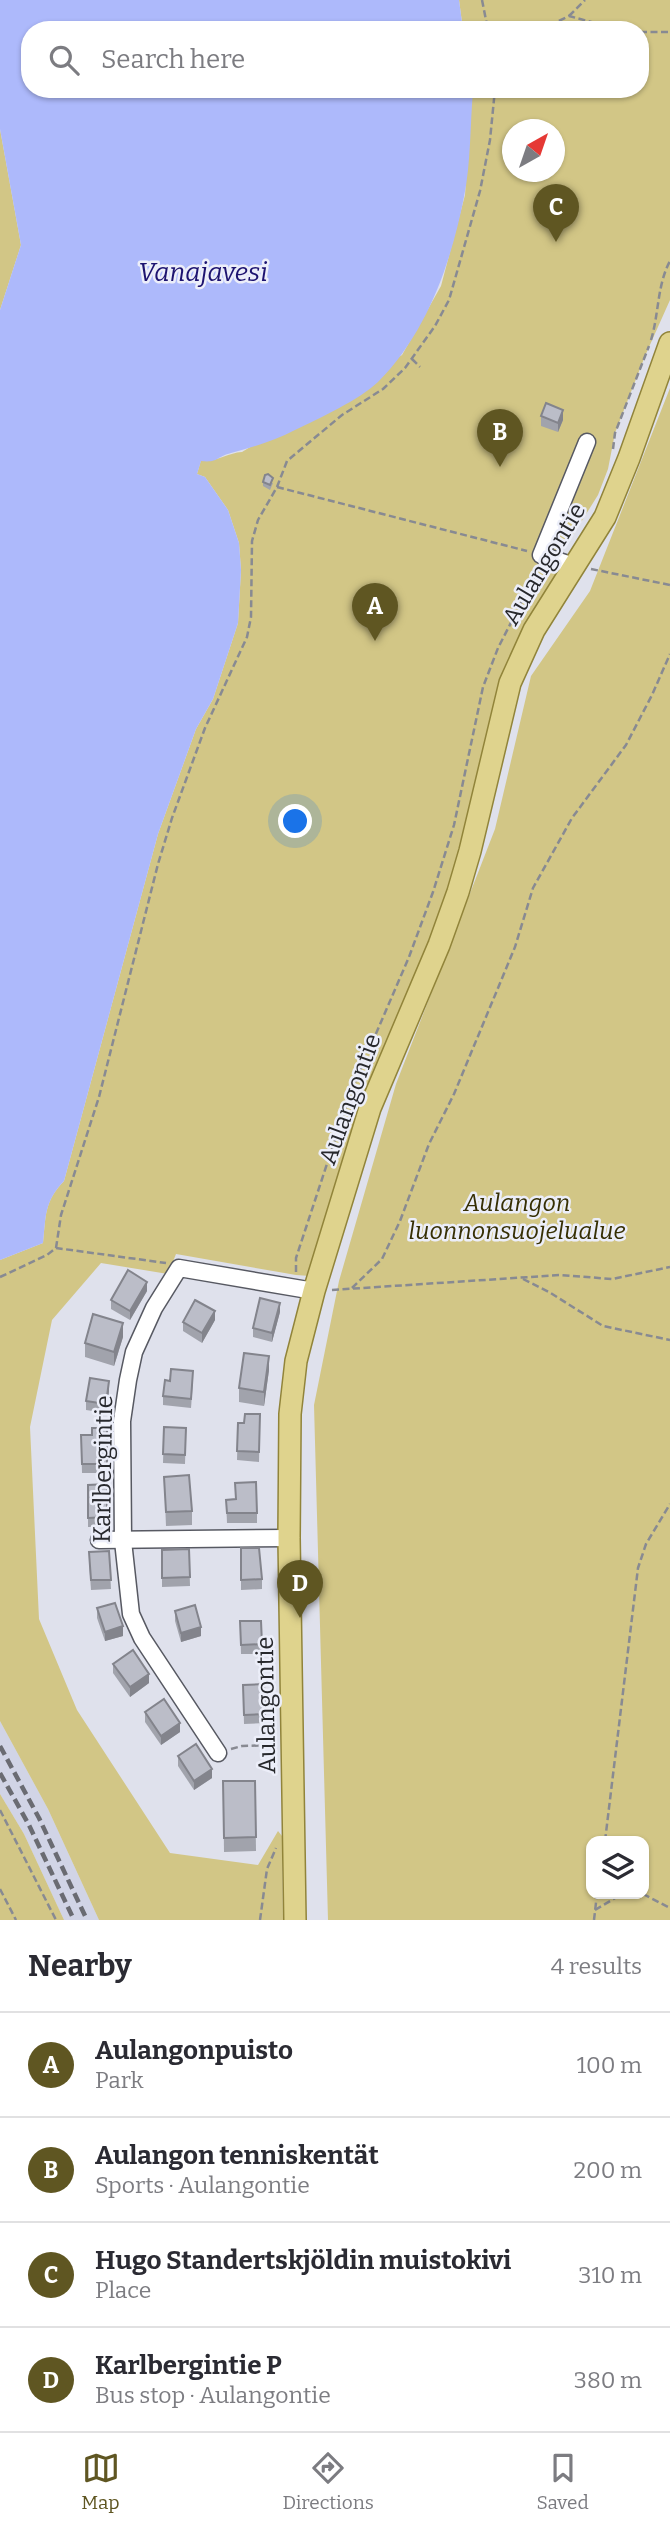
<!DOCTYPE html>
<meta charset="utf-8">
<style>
body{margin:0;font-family:Bitter,serif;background:#f2f2f3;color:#2b2b33}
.controls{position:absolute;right:21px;bottom:21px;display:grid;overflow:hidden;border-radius:14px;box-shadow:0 2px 5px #0004}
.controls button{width:63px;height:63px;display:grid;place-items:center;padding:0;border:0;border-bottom:2px solid #e1e1e2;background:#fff;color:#2b2b33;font:35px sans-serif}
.compass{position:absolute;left:502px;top:119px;width:63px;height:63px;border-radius:50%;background:#fff;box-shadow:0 2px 5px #0004;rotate:40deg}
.you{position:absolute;left:296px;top:822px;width:24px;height:24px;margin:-18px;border:5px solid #fff;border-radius:50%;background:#1a73e8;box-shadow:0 0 0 10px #1a73e833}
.badge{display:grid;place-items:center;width:46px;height:46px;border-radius:50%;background:#5f5622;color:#fff;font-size:23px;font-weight:700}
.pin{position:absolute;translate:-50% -58px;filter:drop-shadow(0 2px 4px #0008)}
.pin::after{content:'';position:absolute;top:37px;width:24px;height:21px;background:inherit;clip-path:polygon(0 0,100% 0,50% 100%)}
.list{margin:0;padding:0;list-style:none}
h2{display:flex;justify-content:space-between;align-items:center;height:91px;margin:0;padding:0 28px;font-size:30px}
h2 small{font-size:23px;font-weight:400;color:#7c7c81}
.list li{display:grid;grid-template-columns:46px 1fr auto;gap:21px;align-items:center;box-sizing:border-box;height:105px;padding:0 28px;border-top:2px solid #e1e1e2}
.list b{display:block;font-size:26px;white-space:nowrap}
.list p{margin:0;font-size:23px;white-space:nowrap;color:#7c7c81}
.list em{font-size:23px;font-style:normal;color:#7c7c81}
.icon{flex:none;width:38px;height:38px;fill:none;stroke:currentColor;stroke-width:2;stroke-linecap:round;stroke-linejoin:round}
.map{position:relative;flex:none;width:670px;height:1920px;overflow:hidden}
.search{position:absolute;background:#fff;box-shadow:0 2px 5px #0004;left:21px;right:21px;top:21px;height:77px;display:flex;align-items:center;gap:18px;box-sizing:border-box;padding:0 24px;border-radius:28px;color:#7c7c81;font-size:26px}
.sheet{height:511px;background:#fff}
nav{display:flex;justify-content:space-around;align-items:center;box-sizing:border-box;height:98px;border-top:2px solid #e1e1e2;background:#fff;font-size:19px;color:#7c7c81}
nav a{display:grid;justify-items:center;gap:4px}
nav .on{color:#5f5622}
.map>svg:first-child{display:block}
.built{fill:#d1d4e6}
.green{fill:#d2c686;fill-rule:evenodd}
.water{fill:#adb9fb}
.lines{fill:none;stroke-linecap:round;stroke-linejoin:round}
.minor-casing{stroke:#575962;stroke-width:19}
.major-casing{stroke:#91843a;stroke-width:24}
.path{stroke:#888a92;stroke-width:2.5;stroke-dasharray:7 3.5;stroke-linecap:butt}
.minor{stroke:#fff;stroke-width:16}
.major{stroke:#dfd38d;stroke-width:21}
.rail{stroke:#6a6b72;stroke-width:4.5;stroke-dasharray:10 5;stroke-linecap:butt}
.wall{fill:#a1a3ac}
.shaded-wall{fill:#83848c}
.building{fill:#bbbdc8;stroke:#83848c;stroke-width:2}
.labels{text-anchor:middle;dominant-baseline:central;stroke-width:5;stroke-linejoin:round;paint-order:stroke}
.street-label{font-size:24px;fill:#27282c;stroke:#eceef9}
.park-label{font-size:24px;font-style:italic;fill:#362f04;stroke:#eceef9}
.water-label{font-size:26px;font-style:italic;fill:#1d1370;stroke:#eceef9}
</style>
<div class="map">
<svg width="670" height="1920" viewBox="0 0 670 1920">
<rect width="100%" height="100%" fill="#dfe1ec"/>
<polygon class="built" points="0,1721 48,1809 99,1920 64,1920 24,1834 0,1794"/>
<g class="green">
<path d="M459 0H670V300L645 356 615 433 608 469 598 495 568 543 548 556 563 562 524 626 500 683 454 877 310 1276 296 1275 176 1254 168 1274 101 1263 52 1320 30 1427 39 1619 77 1710 170 1853 258 1865 278 1831 282 1836 283 1920H99L48 1809 0 1721V1260L43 1243C46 1215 44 1202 64 1181L158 834 196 729 213 699 238 623 241 570 239 543 228 510 205 477 197 474 201 460C216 463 227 453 242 452L402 355 441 286 465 195 472 89H640V30H463ZM512 130H554V172H512Z"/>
<polygon points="0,129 21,245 0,310"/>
<path d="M670 388V1920H328L314 1405 339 1281 396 1084 495 829 531 676 590 591ZM591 1841H644V1894H591Z"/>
<polygon points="0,1794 24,1834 64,1920 0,1920"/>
</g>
<path class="water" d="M0 0H459L463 30H30V89L473 91C470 125 471 163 464 197 451 263 427 333 378 382 359 400 320 418 295 430 274 441 253 447 231 453 216 457 218 463 201 461L197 474 205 477 228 510 239 543 241 570 238 623 213 699 196 729 158 834 64 1181C44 1202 46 1216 43 1243L0 1260V310L21 245 0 129Z"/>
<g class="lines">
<g class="minor-casing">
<g id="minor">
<polyline points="574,566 541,555 587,442"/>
<polyline points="99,1540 289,1538"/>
<polyline points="218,1753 142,1638 131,1614 123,1541 122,1421 128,1380 134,1352 154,1308 179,1268 314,1291"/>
</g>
</g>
<g class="major-casing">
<polyline id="major" points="295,1920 289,1538 290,1414 296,1361 314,1291 370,1108 439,945 458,892 470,851 510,683 534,630 605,517 629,458 670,343"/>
</g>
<g class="path">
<polyline points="482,0 488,30"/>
<polyline points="569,16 585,0"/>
<polyline points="540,30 569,16 621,30"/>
<polyline points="640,32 670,32"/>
<path d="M651 340C659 314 657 285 670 261"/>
<polyline points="412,359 420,367"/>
<polyline points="613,449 615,433 649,346"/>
<polyline points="277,487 527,551"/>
<polyline points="591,569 670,585"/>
<polyline points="56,1248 61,1215 99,1097 158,864 172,818 205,728 247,637 251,617 252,541 258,520 277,487 287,461 342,415 383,389 405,368 435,326 449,300 480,191 490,140 495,89"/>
<polyline points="296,1272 296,1258 350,1094 409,957 433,892 454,825 483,687 498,648 538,570"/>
<polyline points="0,1277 47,1255 56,1248 166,1263"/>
<polyline points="523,1279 549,1292 603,1326 670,1340"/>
<polyline points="352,1288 382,1259 400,1221 429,1144 454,1094 515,947 533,888 572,818 626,745 652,695 670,654"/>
<polyline points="332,1290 560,1275 612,1279 670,1267"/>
<polyline points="231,1749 242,1746 276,1745"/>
<polyline points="0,1810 56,1920"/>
<polyline points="605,1841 638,1568 646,1544 670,1504"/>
<polyline points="0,1889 16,1920"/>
<polyline points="643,1894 670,1908"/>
<polyline points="595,1910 622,1894"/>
<polyline points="260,1920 267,1869 276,1848"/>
<polyline points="594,1920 597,1894"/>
</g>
<use href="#minor" class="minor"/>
<use href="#major" class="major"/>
<g class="rail">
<polyline points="0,1746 39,1818 87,1920"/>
<polyline points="0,1773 29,1825 74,1920"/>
</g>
</g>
<g class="wall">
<polygon points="541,416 563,420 558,432 541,426"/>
<polygon points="263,482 273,483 270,490 263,486"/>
<polygon points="147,1291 130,1320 111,1309 111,1300"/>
<polygon points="280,1312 272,1342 253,1337 253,1328"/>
<polygon points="215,1320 202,1343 183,1331 183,1322"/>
<polygon points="123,1337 114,1366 85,1357 85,1343"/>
<polygon points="269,1370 264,1406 239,1402 239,1388"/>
<polygon points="193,1381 191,1408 163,1405 163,1396"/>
<polygon points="109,1390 106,1413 86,1410 86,1401"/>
<polygon points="260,1414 259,1462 237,1460 238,1423 244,1423"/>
<polygon points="164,1427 186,1428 185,1464 163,1463"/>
<polygon points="107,1428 107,1473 82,1473 81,1435 92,1435"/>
<polygon points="164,1477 192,1511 192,1525 166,1526"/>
<polygon points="107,1484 107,1527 88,1527 88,1485"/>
<polygon points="226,1500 257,1513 257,1523 227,1523"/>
<polygon points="241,1548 262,1579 262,1589 241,1590"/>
<polygon points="189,1549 190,1586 162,1587 162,1550"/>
<polygon points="109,1551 111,1589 91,1590 89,1561"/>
<polygon points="97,1608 123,1636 105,1641 97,1618"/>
<polygon points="175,1611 201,1636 181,1642 175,1621"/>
<polygon points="240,1621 261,1621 262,1654 241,1654"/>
<polygon points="113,1664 149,1683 130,1697 113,1673"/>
<polygon points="264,1684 265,1723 244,1724 243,1685"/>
<polygon points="145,1712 180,1732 161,1745 145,1722"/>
<polygon points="178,1756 212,1778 194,1790 178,1766"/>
<polygon points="223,1781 255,1781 256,1851 224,1852"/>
</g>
<g class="shaded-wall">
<polygon points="563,410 563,420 558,432 558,423"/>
<polygon points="147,1282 147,1291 130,1320 130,1311"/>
<polygon points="280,1303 280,1312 272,1342 272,1333"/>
<polygon points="215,1311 215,1320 202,1343 202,1333"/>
<polygon points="123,1323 123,1337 114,1366 114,1352"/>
<polygon points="269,1356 269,1370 264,1406 264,1392"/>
<polygon points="109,1381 109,1390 106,1413 106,1404"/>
<polygon points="123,1626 123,1636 105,1641 105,1632"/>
<polygon points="201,1627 201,1636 181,1642 181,1633"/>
<polygon points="149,1674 149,1683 130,1697 130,1687"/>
<polygon points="180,1723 180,1732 161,1745 161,1736"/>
<polygon points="212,1769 212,1778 194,1790 194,1781"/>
</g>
<g class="building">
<polygon points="546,403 563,410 558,423 541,416"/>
<polygon points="268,474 273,478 270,485 263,482 265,475"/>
<polygon points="128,1270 147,1282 130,1311 111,1300"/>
<polygon points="260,1298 280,1303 272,1333 253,1328"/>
<polygon points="195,1300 215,1311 202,1333 183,1322"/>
<polygon points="93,1314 123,1323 114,1352 85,1343"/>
<polygon points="244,1353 269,1356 264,1392 239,1388"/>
<polygon points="171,1369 193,1371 191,1399 163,1396 165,1380 170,1381"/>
<polygon points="90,1378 109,1381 106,1404 86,1401"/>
<polygon points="245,1414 260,1414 259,1452 237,1451 238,1423 244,1423"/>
<polygon points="164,1427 186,1428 185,1455 163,1454"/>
<polygon points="92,1428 107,1428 107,1464 82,1464 81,1435 92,1435"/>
<polygon points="189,1475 192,1511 166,1512 164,1477"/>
<polygon points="256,1482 257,1513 227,1513 226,1500 236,1499 235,1483"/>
<polygon points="107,1484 107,1517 88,1518 88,1485"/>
<polygon points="241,1548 259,1548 262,1579 241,1580"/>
<polygon points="189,1549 190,1577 162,1578 162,1550"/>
<polygon points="109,1551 111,1580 91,1580 89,1552"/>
<polygon points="115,1603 123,1626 105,1632 97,1608"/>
<polygon points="195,1605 201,1627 181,1633 175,1611"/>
<polygon points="240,1621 261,1621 262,1644 241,1645"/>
<polygon points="133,1650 149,1674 130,1687 113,1664"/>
<polygon points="264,1684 265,1714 244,1715 243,1685"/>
<polygon points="164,1699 180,1723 161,1736 145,1712"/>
<polygon points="196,1744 212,1769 194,1781 178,1756"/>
<polygon points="223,1781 255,1781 256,1837 224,1838"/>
</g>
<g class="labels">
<g class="street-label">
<text transform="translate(544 564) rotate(-59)">Aulangontie</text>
<text transform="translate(350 1099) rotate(-70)">Aulangontie</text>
<text transform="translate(103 1469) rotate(-89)">Karlbergintie</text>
<text transform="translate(266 1705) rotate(-91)">Aulangontie</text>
</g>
<g class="park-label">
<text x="517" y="1203">Aulangon<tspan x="517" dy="28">luonnonsuojelualue</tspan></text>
</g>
<g class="water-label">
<text x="203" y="272">Vanajavesi</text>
</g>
</g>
</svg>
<div class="controls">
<button><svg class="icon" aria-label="layers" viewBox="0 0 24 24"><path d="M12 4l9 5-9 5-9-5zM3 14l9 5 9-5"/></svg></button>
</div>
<svg class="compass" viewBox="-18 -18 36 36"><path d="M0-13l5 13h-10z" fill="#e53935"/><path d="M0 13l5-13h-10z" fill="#7c7c81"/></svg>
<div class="you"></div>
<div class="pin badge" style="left:375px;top:641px">A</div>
<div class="pin badge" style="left:500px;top:467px">B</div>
<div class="pin badge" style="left:556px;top:242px">C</div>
<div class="pin badge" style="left:300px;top:1618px">D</div>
<div class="search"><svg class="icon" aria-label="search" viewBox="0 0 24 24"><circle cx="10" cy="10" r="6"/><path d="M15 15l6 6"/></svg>Search here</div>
</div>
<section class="sheet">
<h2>Nearby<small>4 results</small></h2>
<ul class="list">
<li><span class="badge">A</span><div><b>Aulangonpuisto</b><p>Park</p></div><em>100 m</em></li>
<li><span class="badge">B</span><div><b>Aulangon tenniskentät</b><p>Sports · Aulangontie</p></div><em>200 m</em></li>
<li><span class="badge">C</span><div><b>Hugo Standertskjöldin muistokivi</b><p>Place</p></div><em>310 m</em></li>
<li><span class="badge">D</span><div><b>Karlbergintie P</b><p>Bus stop · Aulangontie</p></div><em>380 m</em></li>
</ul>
</section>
<nav>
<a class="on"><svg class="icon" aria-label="map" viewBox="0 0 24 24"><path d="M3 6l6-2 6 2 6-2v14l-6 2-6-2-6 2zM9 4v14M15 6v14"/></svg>Map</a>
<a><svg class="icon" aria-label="directions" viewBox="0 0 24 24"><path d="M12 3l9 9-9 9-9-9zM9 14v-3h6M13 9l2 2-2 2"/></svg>Directions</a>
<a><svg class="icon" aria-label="saved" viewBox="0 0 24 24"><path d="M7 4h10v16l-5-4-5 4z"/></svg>Saved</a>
</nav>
